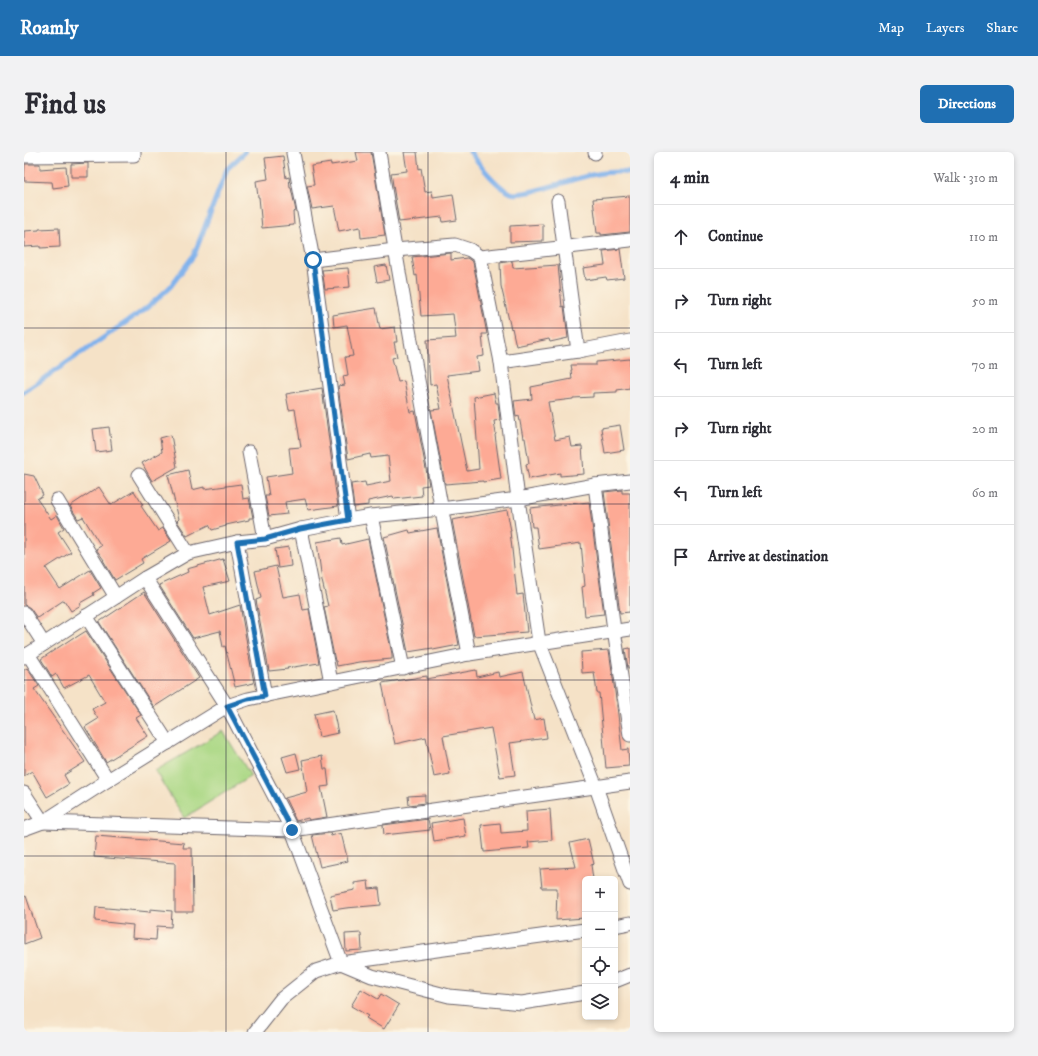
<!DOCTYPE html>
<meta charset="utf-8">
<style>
body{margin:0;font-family:"IM FELL DW Pica",serif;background:#f2f2f3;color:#2b2b33}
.controls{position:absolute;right:12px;bottom:12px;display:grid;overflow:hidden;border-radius:6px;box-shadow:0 2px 6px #0003}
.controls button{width:36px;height:36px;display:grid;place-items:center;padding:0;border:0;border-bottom:1px solid #e1e1e2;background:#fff;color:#2b2b33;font:20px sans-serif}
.stop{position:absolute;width:12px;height:12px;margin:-9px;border:3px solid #1f6fb2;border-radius:50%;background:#fff}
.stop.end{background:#1f6fb2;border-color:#fff;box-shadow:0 1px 4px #0008}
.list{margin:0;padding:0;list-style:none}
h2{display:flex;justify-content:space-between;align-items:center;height:52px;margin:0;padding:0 16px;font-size:17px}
h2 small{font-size:13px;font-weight:400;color:#7c7c81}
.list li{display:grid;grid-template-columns:26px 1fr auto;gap:12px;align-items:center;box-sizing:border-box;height:64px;padding:0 16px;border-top:1px solid #e1e1e2}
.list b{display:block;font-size:15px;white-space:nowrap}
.list em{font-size:13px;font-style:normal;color:#7c7c81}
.icon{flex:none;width:22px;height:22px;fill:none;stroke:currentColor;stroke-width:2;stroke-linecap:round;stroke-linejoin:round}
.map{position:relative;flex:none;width:606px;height:880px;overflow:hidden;border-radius:6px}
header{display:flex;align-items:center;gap:24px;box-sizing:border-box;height:56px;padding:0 20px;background:#1f6fb2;color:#fff}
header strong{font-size:19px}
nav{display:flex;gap:22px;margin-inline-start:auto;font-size:14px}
.intro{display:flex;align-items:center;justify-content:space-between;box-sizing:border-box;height:96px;padding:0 24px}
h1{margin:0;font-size:28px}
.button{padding:10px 18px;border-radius:6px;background:#1f6fb2;color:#fff;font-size:14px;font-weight:700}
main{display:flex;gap:24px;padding:0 24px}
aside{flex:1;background:#fff;border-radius:6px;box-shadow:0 2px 6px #0003}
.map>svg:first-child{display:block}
.green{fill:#abd885;stroke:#667d60}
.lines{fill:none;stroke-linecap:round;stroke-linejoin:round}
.stream{stroke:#81b2ec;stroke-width:5}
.building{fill:#fdaa95}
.street-casing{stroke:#6c656c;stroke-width:15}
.street{stroke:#fff;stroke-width:13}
.route{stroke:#1f6fb2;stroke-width:5}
.grid{fill:none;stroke:#22223b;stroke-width:1;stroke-opacity:0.55}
</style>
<header>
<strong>Roamly</strong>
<nav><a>Map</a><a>Layers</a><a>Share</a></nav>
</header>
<div class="intro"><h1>Find us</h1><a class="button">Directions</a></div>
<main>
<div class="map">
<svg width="606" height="880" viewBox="0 0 606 880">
<rect width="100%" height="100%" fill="#fcf5e5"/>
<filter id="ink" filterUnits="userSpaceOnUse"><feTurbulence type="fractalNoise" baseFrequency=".025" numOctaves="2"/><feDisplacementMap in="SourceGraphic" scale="8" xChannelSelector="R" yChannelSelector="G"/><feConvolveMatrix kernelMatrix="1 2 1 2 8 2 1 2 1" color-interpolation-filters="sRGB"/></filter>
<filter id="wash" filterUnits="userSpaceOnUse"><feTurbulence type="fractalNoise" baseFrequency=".012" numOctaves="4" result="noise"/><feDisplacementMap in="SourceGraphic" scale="16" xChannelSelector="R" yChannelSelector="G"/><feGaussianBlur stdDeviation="0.9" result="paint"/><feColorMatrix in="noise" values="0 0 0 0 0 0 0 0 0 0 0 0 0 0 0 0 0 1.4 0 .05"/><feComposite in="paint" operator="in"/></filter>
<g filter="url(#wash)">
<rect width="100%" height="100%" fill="#f5e2c7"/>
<polygon class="green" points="199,579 227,624 160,666 131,619"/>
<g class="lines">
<g class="stream">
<path d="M446 0C457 13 471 34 487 41 498 46 551 26 567 23 580 20 593 19 606 21"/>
<polyline points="0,240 117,160 132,148 146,135 170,103 203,17 221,0"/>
</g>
</g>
<g id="blocks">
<g class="building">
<polygon points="332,0 347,0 361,83 337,86 336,75 315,79 310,54 288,57 283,34 290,33 287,14 307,11 307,13 334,9"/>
<polygon points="380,0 393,0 395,17 397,16 401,40 408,39 409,45 429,42 433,68 419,70 418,65 375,70 367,21 383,19"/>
<polygon points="259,4 262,26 265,25 266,36 267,36 272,59 269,60 270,73 238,76 235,45 234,45 232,29 244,27 241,6"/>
<polygon points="64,11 64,25 47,25 47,12"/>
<polygon points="1,12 16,12 16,17 42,15 44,34 29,36 28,30 0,29"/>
<polygon points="606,44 606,80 577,83 577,81 573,81 569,47"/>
<polygon points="519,72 519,89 486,90 486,74"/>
<polygon points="35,76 36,95 16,96 16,94 0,95 0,79 15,78 15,77"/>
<polygon points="596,97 600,126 583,128 582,125 561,128 559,116 581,113 579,99"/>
<polygon points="427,101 427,108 443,106 449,110 463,182 458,182 460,204 453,205 455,219 423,223 443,319 455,317 450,245 470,241 472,251 474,251 476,268 470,269 472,282 471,283 477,327 459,330 459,329 421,332 407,258 417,257 412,232 406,233 403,188 432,186 429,162 397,164 393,123 391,124 388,105"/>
<polygon points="488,109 489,116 534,113 538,155 540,154 544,186 526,190 525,187 492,194 488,176 487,177 477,134 476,111"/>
<polygon points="362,113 365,128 353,130 350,115"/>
<polygon points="324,116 326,135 301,137 298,118"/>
<polygon points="352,156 356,177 371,175 373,190 370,190 373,205 368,206 374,230 380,229 386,260 391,259 405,333 397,334 398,344 370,347 369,344 344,349 344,353 330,355 327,332 341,330 342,334 367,329 364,304 347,306 346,302 324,307 314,234 321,233 319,224 324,223 321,205 329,204 323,173 310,175 309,163"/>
<polygon points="606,207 606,236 593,238 593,240 569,241 569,245 549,246 549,247 524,250 531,288 546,285 548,295 558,294 560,322 536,324 536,321 505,327 502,312 505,311 501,286 499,286 495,264 492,265 490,249 508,247 507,235 548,227 547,218 548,218 547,213 572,213 572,210"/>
<polygon points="298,236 311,334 314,354 284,358 281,347 261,350 263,362 245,364 241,344 245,344 242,325 268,321 265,296 277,295 271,257 265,258 262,242"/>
<polygon points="596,273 600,298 581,301 577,276"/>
<polygon points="85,275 88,298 72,300 69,277"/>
<polygon points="147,283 153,315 128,329 118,311 138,300 136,286"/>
<polygon points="164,318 168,338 180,335 180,337 217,332 219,347 225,346 229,366 225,366 225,368 202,373 202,374 188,378 185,373 163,384 153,369 155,367 144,323"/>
<polygon points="0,322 10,324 19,343 13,347 27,367 33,363 40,376 34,380 47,400 22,416 36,437 66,418 77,436 69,441 70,443 56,451 57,453 47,459 40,448 13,466 6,456 3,454 0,453"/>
<polygon points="75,335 87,353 110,339 119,353 117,354 134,379 139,376 147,389 117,407 119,411 91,428 79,408 80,408 72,397 77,394 59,365 54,367 46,354"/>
<polygon points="598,338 598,341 606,341 606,460 596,461 580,340"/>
<polygon points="565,350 580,462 561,464 558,435 561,434 557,391 515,397 512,375 508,375 506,356"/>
<polygon points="483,358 487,379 486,379 493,443 499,442 503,480 450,484 428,368"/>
<polygon points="413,376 435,493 409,498 409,496 384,500 360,385 385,378 386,381"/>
<polygon points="317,386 318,393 344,387 368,502 368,507 335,510 313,514 312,509 311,509 300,455 304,454 298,429 293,390"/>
<polygon points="265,395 267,414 254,416 251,397"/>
<polygon points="199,407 206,429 179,435 186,463 216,453 230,531 211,535 201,494 199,495 196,479 169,486 135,433 164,420 163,417"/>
<polygon points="252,414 259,445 276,442 279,458 285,457 295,511 263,516 264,517 245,519 232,448 237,446 231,419"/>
<polygon points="120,440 175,526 130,555 75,470"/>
<polygon points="62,479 117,563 112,566 124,584 82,610 61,575 74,567 68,557 81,550 65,523 40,536 32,522 28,525 17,507 50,485 51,486"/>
<polygon points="606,496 606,516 604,516 601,497"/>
<polygon points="585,498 593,554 598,598 604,597 605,614 582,616 575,541 573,541 570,520 558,521 557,500"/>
<polygon points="3,516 15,534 10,537 61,610 40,623 45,632 23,645 8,619 0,624 0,518"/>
<polygon points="452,518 453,525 474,520 475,525 499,520 510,568 520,566 523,586 486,591 491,623 476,625 467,576 419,584 426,622 410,625 402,585 371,592 366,571 358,531 403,524 403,527"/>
<polygon points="309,558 314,581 295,585 290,562"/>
<polygon points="272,601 276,617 263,620 258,605"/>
<polygon points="298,604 300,617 303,617 305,634 297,635 303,665 285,668 284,666 272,669 261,646 283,640 278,608"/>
<polygon points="401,643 401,651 385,653 384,644"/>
<polygon points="526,657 528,688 504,690 505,696 460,700 457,673 476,671 477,681 503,679 502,659"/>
<polygon points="439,666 442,684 410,689 407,671"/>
<polygon points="404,667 406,678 360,683 359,673"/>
<polygon points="306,681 307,684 317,681 324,709 296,715 288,683"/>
<polygon points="72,684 160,691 159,696 168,696 169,760 151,760 151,711 70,705"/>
<polygon points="564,687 570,712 567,713 569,727 561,727 561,766 532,768 533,736 518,736 516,717 552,715 546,691"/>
<polygon points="344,729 345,737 355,736 357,753 322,756 309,758 306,743 331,738 330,731"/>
<polygon points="2,744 16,786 0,792 0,745"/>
<polygon points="72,755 126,760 126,757 148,759 147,775 133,774 132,788 108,786 109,773 71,769"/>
<polygon points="337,781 338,798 322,799 321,782"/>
<polygon points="337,837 354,847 357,842 375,853 360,877 342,866 344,864 327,854"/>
</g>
</g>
</g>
<g filter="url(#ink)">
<use href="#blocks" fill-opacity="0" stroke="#6c656c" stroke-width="1"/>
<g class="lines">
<g class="street-casing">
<g id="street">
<path d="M355 0C382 168 413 335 445 502"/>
<polyline points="269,1 289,108 324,368"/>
<polyline points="571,1 571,0"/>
<polyline points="0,4 110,3 110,0"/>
<polyline points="534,49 554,199"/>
<polyline points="456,105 477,210 494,347 515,490 572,635 606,732"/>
<polyline points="289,108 371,98 431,93 446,98 456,105 606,88"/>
<polyline points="477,210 554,199 606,189"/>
<polyline points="225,300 241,387"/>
<polyline points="115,323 164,401"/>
<polyline points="571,333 590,478 606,583"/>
<polyline points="33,348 92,445"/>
<polyline points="347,364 379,516"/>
<polyline points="277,377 307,530"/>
<polyline points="213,390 241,544"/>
<polyline points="121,426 203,554 268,678 317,811 561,778"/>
<polyline points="0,461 20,492"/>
<polyline points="62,464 144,591"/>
<polyline points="4,502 84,628"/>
<polyline points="0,505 121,426 164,401 213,390 241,387 277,377 324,368 347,364 417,357 494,347 571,333 606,329"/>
<polyline points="0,641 19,670 268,678 606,630"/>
<polyline points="0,677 19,670 84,628 203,554 224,547 445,502 606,477"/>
<polyline points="591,774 606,771"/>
<polyline points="591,829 606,823"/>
<polyline points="231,880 257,847 292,819 317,811 348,824 425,844 498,851 561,841"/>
</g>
</g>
<use href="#street" class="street"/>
</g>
</g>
<g class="lines" filter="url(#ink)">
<polyline class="route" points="268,678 203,554 224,547 241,544 213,390 241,387 276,377 324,368 289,108"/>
</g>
<path class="grid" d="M202 0V880M404 0V880M0 176H606M0 352H606M0 528H606M0 704H606"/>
</svg>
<div class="controls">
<button>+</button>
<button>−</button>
<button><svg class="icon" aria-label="locate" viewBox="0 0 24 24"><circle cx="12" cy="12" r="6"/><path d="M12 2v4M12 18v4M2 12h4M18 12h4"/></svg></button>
<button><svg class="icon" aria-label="layers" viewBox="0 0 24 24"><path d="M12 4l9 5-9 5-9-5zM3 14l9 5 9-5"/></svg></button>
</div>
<div class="stop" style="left:289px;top:108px"></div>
<div class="stop end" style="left:268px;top:678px"></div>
</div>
<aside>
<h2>4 min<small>Walk · 310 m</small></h2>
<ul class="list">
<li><svg class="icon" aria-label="ahead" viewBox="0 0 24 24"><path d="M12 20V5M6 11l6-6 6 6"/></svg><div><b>Continue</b></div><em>110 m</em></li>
<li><svg class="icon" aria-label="right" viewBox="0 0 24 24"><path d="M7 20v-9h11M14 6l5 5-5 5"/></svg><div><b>Turn right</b></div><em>50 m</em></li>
<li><svg class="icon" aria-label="left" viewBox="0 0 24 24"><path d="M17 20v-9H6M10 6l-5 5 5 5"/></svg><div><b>Turn left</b></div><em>70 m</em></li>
<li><svg class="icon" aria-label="right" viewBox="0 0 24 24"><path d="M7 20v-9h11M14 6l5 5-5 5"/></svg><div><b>Turn right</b></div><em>20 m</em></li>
<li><svg class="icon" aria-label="left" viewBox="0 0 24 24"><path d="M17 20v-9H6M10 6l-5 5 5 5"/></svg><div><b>Turn left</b></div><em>60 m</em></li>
<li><svg class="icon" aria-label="arrive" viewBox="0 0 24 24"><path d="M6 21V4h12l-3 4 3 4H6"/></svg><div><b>Arrive at destination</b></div></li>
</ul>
</aside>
</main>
